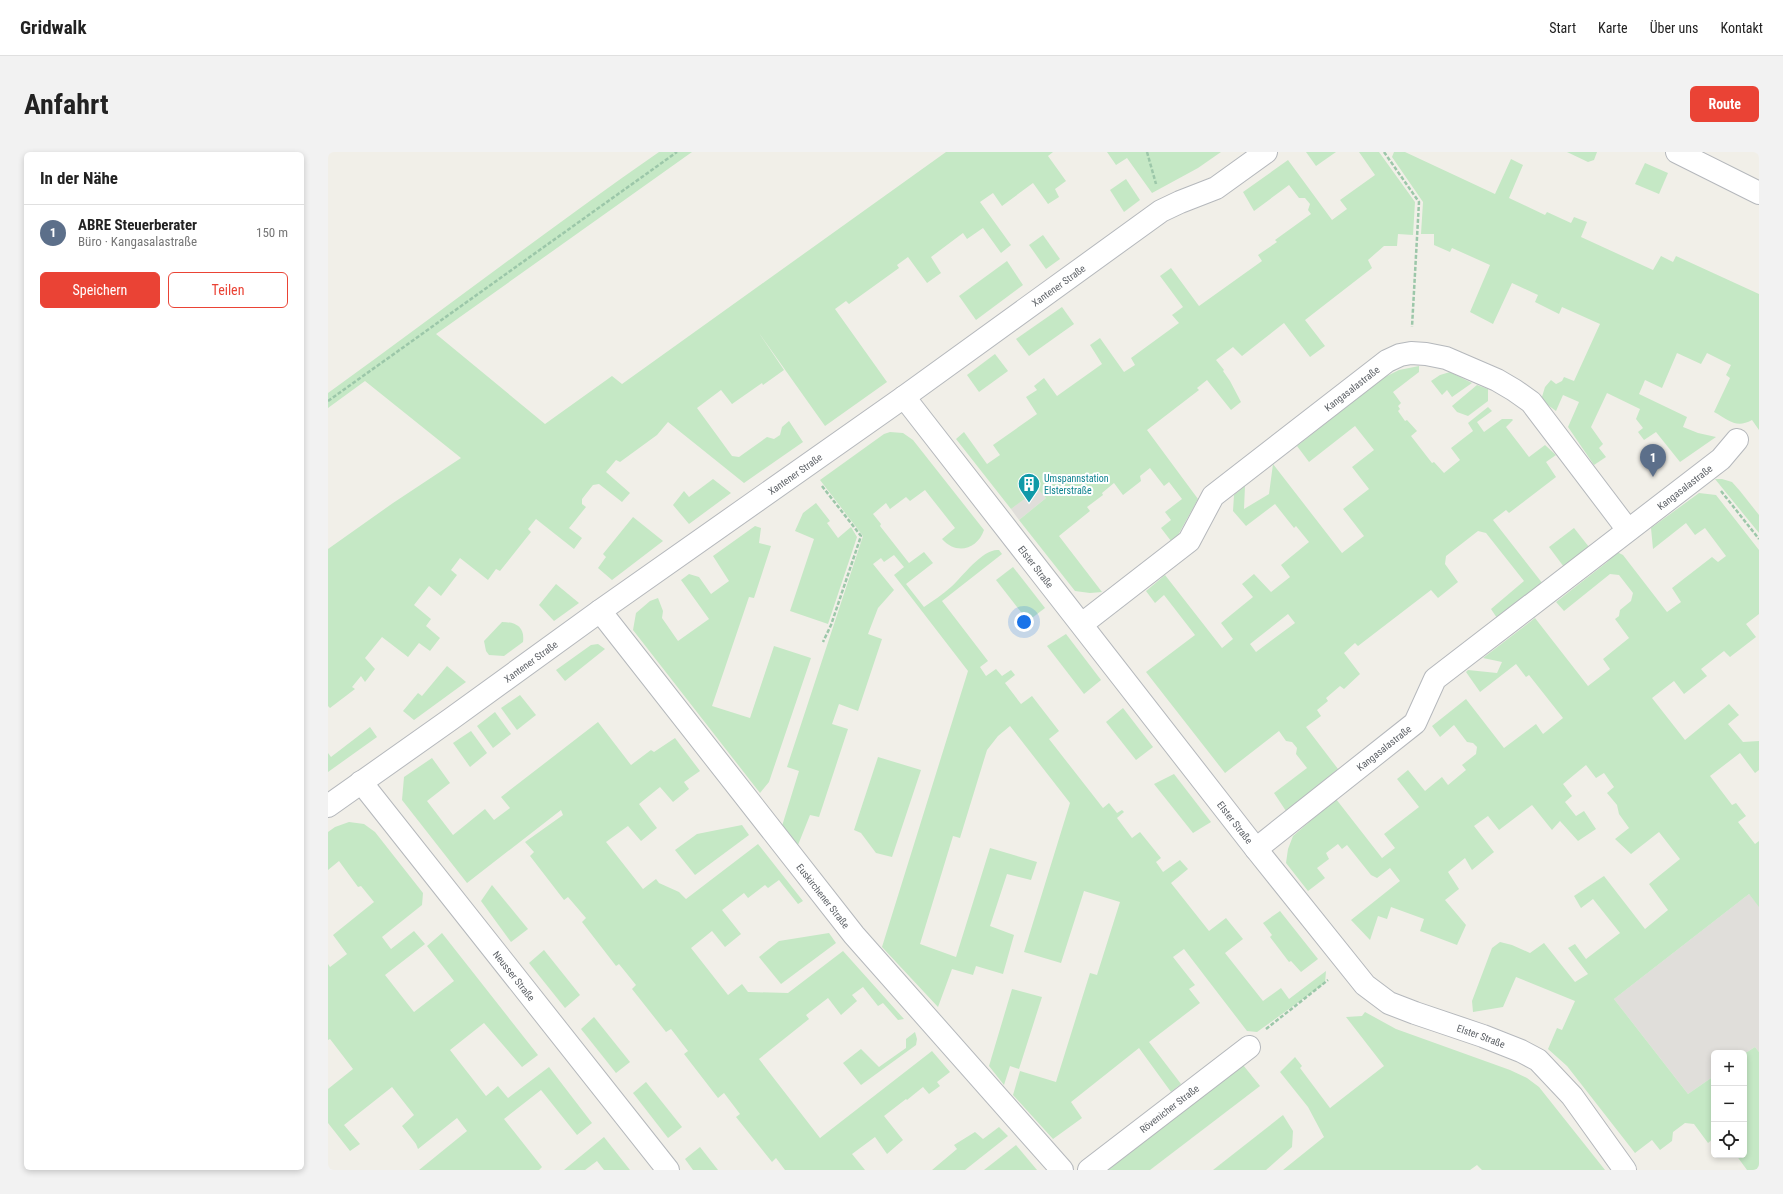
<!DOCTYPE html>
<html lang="de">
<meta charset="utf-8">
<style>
body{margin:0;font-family:"Roboto Condensed",sans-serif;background:#f2f2f2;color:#222}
.controls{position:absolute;right:12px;bottom:12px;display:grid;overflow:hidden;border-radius:6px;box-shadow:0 2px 6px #0003}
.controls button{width:36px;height:36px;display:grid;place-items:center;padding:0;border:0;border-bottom:1px solid #e0e0e0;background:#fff;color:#222;font:20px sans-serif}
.you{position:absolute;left:696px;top:470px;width:14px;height:14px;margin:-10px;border:3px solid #fff;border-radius:50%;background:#1a73e8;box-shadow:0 0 0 6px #1a73e833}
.badge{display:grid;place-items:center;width:26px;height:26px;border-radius:50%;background:#ea4335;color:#fff;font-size:13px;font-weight:700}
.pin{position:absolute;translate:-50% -33px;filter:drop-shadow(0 1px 2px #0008)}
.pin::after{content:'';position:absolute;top:21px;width:14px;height:12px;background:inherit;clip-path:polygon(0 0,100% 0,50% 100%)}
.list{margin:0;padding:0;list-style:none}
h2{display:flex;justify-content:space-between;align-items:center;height:52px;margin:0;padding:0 16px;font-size:17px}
h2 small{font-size:13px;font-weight:400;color:#767676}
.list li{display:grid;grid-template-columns:26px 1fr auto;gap:12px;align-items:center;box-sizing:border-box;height:56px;padding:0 16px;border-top:1px solid #e0e0e0}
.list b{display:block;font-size:15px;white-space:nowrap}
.list p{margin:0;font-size:13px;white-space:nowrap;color:#767676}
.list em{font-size:13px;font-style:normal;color:#767676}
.actions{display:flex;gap:8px;padding:12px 16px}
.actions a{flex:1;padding:9px 0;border:1px solid #ea4335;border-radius:6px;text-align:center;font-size:14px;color:#ea4335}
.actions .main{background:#ea4335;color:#fff}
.icon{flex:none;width:22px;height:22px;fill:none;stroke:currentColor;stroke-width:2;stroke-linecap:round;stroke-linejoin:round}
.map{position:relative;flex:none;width:1431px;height:1018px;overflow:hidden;border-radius:6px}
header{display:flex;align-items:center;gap:24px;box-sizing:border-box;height:56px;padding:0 20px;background:#fff;border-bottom:1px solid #e0e0e0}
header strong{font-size:19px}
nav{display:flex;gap:22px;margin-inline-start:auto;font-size:14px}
.intro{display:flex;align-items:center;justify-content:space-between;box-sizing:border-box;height:96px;padding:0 24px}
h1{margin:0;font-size:28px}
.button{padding:10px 18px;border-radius:6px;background:#ea4335;color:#fff;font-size:14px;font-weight:700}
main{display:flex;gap:24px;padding:0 24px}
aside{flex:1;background:#fff;border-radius:6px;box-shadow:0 2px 6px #0003}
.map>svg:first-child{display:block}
.industrial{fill:#e0deda}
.green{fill:#c5e8c5;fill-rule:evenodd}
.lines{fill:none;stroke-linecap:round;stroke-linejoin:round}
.street-casing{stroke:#b5b8bc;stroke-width:24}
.path{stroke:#9cc7a9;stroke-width:2.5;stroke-dasharray:4 2;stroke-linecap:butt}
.street{stroke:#fff;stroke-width:22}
.labels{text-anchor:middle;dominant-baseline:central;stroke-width:4;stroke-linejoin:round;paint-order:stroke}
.street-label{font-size:10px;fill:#5f6368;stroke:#fff}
.culture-label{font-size:10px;fill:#0d838f;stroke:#fff;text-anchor:start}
</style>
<header>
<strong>Gridwalk</strong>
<nav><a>Start</a><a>Karte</a><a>Über uns</a><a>Kontakt</a></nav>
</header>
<div class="intro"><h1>Anfahrt</h1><a class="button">Route</a></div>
<main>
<aside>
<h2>In der Nähe<small></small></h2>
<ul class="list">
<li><span class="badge" style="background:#5c6f8a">1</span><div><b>ABRE Steuerberater</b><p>Büro · Kangasalastraße</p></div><em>150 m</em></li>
</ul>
<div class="actions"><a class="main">Speichern</a><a>Teilen</a></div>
</aside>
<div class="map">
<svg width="1431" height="1018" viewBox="0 0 1431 1018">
<rect width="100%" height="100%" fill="#f1efe8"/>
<g class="industrial">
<polygon points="710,336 718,346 691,368 683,357"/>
<polygon points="1421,742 1431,754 1431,900 1427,895 1416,902 1386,901 1386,924 1360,942 1286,847"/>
</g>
<g class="green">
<path d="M331 0H364L108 182 217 272 284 224 294 232 618 0H725L720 4 738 29 727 37 731 45 720 52 705 31 674 54 665 41 652 50 683 93 673 101 655 76 639 87 635 81 603 105 613 121 599 131 580 105 569 113 571 116 521 152 518 149 507 157 559 230 497 274 431 181 456 218 435 233 434 231 404 252 393 238 369 256 404 304 411 305 439 285 446 287 452 283 454 275 461 269 475 290 416 331 340 270 329 283 292 310 288 308 278 320 302 341 294 350 271 332 265 333 254 347V352L258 355 241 376 254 386 246 397 208 367 200 377 203 380 172 419 168 417 160 428 132 406 123 418 129 423 113 444 101 434 86 453 103 467 98 474 112 486 102 499 91 491 80 505 54 485 37 506 47 517 37 530 33 524 24 535 27 537 2 556 0 554V397L65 351 133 306 37 229 0 256V241C111 161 219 78 331 0Z"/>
<polygon points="779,0 893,0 870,16 824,41 799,6 788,13"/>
<polygon points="978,0 1008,0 988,14"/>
<polygon points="1031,0 1051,0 1087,50 1085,83 1070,82 1069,94 1056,94 1040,108 1044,116 977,168 997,194 982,205 956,171 914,204 905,195 888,208 896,218 895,219 902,229 913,250 903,258 879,228 869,236 871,238 819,278 870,347 849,385 843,389 833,376 843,368 837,360 854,347 841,330 836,334 822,316 812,324 813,329 795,343 786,331 774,341 775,343 759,355 762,359 731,384 774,440 762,441 747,439 691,368 718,346 710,337 683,357 628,287 636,280 659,312 672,303 665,293 709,262 698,245 709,238 706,234 716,226 729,244 774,212 762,193 772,186 796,220 807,213 803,206 851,171 844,163 855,155 832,124 843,116 871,154 934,109 930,103 949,90 947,88 983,62 980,58 982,52 977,46 971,46 961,33 926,59 915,40 960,8 1004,68 1019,57 1012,48 1047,23"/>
<path d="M1066 0H1077L1167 42 1183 7 1195 13 1181 46 1217 63 1219 60 1243 71 1246 65 1259 70 1253 85 1325 118 1333 104 1345 110 1348 104 1431 142V278L1424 268C1408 277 1401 268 1386 260L1402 226 1398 223 1403 213 1379 201 1373 212 1349 201 1334 236 1317 228 1311 242 1359 265 1355 275 1370 281 1388 285 1352 310 1328 280 1316 288 1310 280 1315 276 1308 267 1312 257 1279 241 1263 275 1275 292 1271 296 1278 305 1266 313 1240 275 1251 250 1235 243 1228 259 1213 248 1217 235 1223 228 1228 232 1234 229 1236 225 1246 229 1272 172 1234 155 1231 162 1207 150 1210 143 1184 131 1165 172 1142 160 1162 113 1124 96 1122 100 1106 93V82H1093L1095 50 1064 5Z"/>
<polygon points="1239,0 1269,0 1266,8 1260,10"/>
<polygon points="1317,11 1340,21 1331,42 1307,32"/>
<polygon points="798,27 812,48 796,60 782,38"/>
<polygon points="715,83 732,107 718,117 701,93"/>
<polygon points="679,109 695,133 648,168 631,144"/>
<polygon points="734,155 746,172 701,204 688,187"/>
<polygon points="667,202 680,219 651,240 639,223"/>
<path d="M1091 214V220L1065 240 1073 251 1070 254 1072 257 1070 259 1077 269 1079 268 1089 279 1083 284 1104 311 1106 310 1116 321 1132 308 1123 296 1145 279 1140 271 1160 255 1164 259 1149 270 1156 280 1174 267H1184L1185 268 1178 275 1201 305 1217 293 1228 303 1218 310 1228 325 1181 361 1178 358 1165 368 1215 432 1169 466 1163 457 1196 429 1158 381 1150 379 1118 404 1117 412 1130 430 1110 446 1103 438 1030 494 1027 491 1016 501 1032 522 1016 537 1012 534 998 546 1000 549 989 558 993 564 978 575 1010 617 958 659 946 641 979 616 968 602 969 596 964 590 958 589 951 579 897 621 818 520 867 483 836 443 827 451 818 439 837 423 894 496 905 487 893 471 925 445 914 432 926 422 943 440 962 425 953 413 981 390 968 374 966 376 947 352 918 374 905 359 906 343 917 334 916 357 941 342 945 312 1014 401 1036 384 1015 357 1041 337 1024 315 1046 298 1027 274 981 310 969 294 1055 226 1071 218ZM960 462 967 471 928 500 922 492Z"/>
<polygon points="1122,220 1144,231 1124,245 1119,238 1114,243 1103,229 1112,223"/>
<polygon points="1149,233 1160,237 1160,249 1140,264 1129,260 1124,254"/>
<path d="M562 280 575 281 585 288 656 378C649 398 628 403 614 387L627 376 597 338 582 349 578 345 562 357 558 351 545 362 553 372 552 374 581 411 596 400 605 411 578 432 596 455C605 449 615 442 623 435 635 424 655 396 671 398L674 402 614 449 660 509 652 515 658 524 668 517 674 524 683 518 687 523 677 531 693 552 704 544 731 579 721 587 775 656 781 651 789 661 794 658 796 660 789 666 804 686 812 680 833 706 828 710 835 720 852 708 860 717 843 731 881 779 898 766 915 787 897 801 935 849 953 836 961 847 998 819 997 831 929 880 919 879 856 797 845 805 867 833 861 837 872 851 821 890 853 932 843 940 811 896 743 950 754 966 725 987 685 943 692 919 728 930 762 821 769 823 792 750 756 739 733 811 696 800 742 651 682 574 670 584 659 598 632 686 625 684 592 792 628 805 662 696 709 710 703 728 679 722 662 774 686 783 675 822 648 814 645 823 624 817 610 855 554 795 640 519 566 423 576 415 566 403 556 410 553 406 545 412 566 438 550 456 540 482 554 487 530 559 511 552 504 572 520 577 491 665 482 663 470 693 454 674 471 619 459 615 535 384 492 328 556 282Z"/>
<polygon points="385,327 403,341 361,372 345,353 356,339 361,345"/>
<polygon points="1387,327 1394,327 1404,330 1412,339 1431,363 1431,381"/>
<polygon points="1371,341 1388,343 1431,398 1431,462 1418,472 1428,485 1402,505 1396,499 1373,517 1379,524 1356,542 1346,529 1324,546 1357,588 1401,552 1411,563 1400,572 1415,590 1431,589 1431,618 1427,621 1412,601 1382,624 1404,653 1408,651 1418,664 1410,670 1427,692 1431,689 1431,755 1421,742 1286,847 1360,942 1386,924 1386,986 1380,991 1366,972 1357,971 1345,980 1344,989 1332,998 1324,988 1307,1001 1239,914 1220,897 1229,876 1234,878 1247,849 1188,825 1175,855 1145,860 1144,849 1164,796 1172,790 1184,793 1202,801 1216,791 1247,830 1260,822 1240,796 1247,792 1258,807 1292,781 1265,747 1253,756 1246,744 1276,724 1317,777 1340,758 1321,732 1352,707 1331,680 1303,702 1287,687 1301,676 1291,662 1289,653 1279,641 1286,635 1276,621 1268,626 1258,613 1235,632 1244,644 1237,650 1248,664 1256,659 1268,677 1250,689 1232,669 1224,678 1204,653 1171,678 1160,664 1146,674 1166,700 1144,718 1137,706 1120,720 1131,737 1117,748 1138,773 1129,793 1092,779 1096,767 1063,755 1059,767 1050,764 1042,788 1023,768 1072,729 1062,716 1049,726 1043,723 1019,693 1014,697 1010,692 998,701 1001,707 989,716 997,726 980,739 958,711 960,697 965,684 1008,647 1054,706 1067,696 1056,682 1091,655 1069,627 1080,618 1097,639 1114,625 1120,633 1138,618 1134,613 1148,602 1149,595 1145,591 1139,590 1126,573 1112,585 1104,574 1138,547 1176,596 1208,572 1215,582 1235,566 1201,523 1198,525 1188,512 1152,540 1138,520 1140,518 1169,521 1174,510 1155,506 1207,466 1260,534 1282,517 1275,507 1301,486 1287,467 1291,464 1292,458 1303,449 1305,441 1291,423 1282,422 1236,459 1228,450 1278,411 1289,400 1295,403 1339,460 1353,450 1344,436 1384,405 1390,410 1398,404 1377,376 1367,383 1358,371 1325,397 1323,376"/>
<polygon points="488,351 502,369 499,371 510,386 523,375 529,385 500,472 462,459 486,387 467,379 475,361"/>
<polygon points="305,365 335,389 284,428 270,416 278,405 275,402"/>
<polygon points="427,374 433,376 431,391 443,394 426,446 421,445 384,554 422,566 446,494 483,506 441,630 432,641 305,478 308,461 322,449 330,446 335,459 334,466 350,489 381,467 353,428 361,422 371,425 383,442 401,429 385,404"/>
<polygon points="1246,376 1261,395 1236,415 1221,395"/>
<polygon points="685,415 717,456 700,469 668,428"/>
<polygon points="228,432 251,451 226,469 211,453"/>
<path d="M174 470C188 470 197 475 195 490L176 504 161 503 158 499 156 489Z"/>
<polygon points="738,482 773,528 756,542 719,494"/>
<polygon points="270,492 277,497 237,529 228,518 263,493"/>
<polygon points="119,514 138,530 86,568 75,559 90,541 94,544"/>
<polygon points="192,543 208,563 189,578 173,556"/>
<polygon points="795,556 825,595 808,608 778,570"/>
<polygon points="167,560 183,582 165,596 149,574"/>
<polygon points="270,570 303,613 323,598 326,600 347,586 372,619 356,630 361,637 345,650 332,635 311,652 329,676 313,689 300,674 278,690 315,737 328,727 331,731 351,740 358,747 430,692 475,749 470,752 451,728 440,736 437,733 420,746 416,741 394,758 413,782 397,795 384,779 363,796 400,843 414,832 420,840 460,841 515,799 576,867 570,868 555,851 550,854 535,835 524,843 529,849 513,863 500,846 478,863 481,867 431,907 492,986 604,899 622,920 609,930 612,934 601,942 595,935 579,948 578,947 556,964 575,988 559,1002 547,985 524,1002 537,1018 457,1018 448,1006 444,1010 408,965 412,962 396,941 390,946 356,902 360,899 343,877 338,880 304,837 308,833 291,812 288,814 254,770 258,766 240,745 236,748 202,704 206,700 197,690 235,663 233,658 139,731 74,648 76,625 104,606 122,631 99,649 125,683 157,657 166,668 182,656 173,645"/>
<polygon points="42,575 49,585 0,620 0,601 3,605"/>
<polygon points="143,579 159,601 142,615 125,591"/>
<polygon points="550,605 593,618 564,705 548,701 533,681 526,678"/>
<polygon points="846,622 883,670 865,681 826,632"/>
<polygon points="21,670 36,672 47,680 95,741 94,753 54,785 63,797 86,779 97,792 57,823 86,860 126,829 99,794 114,781 210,903 194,915 156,871 122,898 158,944 170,934 180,946 221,915 264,971 249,983 213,938 176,967 214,1015 211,1018 91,1018 139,979 129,966 90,997 88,992 74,974 86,963 64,935 16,973 32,992 22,999 0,971 0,937 25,917 2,887 0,888 0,812 2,815 19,802 5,783 46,750 33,734 30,735 11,709 0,718 0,680 7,675"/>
<polygon points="414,673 421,683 367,723 347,698 369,682"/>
<polygon points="164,733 200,777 183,790 153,749"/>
<polygon points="952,759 990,807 973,820 963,809 961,810 942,785 944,783 935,771"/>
<polygon points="501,781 508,791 453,832 431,805 451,789"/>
<polygon points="216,798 252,843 237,856 201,811"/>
<polygon points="684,837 714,845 691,917 682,914 676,933 661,914"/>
<polygon points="1037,860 1068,877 1182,918 1199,926 1211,935 1277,1018 1154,1018 1149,1013 1142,1018 955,1018 996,985 980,955 952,920 967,905 974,914 972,916 1002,956 1056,914 1018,865 1034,864"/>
<polygon points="266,865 302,910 288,921 253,877"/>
<polygon points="587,880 589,887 588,893 533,933 515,911 533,897 551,915 578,896 578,887"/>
<polygon points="1427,895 1431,900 1431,1018 1419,1018 1408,1003 1416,1003 1416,902"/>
<polygon points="915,913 932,934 822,1018 780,1018"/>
<polygon points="318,930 354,975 340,986 305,941"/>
<polygon points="955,963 965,979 964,995 938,1018 885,1018"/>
<polygon points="671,975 680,984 637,1018 604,1018 629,997 626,993 647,980 655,987"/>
<polygon points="276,985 302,1018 276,1018 269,1009 257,1018 236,1018"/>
<polygon points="688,993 709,1018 656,1018"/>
<polygon points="372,995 390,1018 365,1018 357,1007"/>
</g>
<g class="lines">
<g class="street-casing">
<g id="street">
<polyline points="1349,0 1431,41"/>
<path id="s1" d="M576 245 928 697 1037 833 1061 851 1087 861 1155 884 1193 899 1210 908 1244 944 1297 1018"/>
<path id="s2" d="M272 459 526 783 734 1018"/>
<path id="s3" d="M754 472 861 389 885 344 1059 209 1072 203 1083 201 1098 202 1118 206 1169 228 1186 238 1203 250 1300 378"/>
<path id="s4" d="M33 630 340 1018"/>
<path id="s5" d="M0 654 123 567 272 459 576 245 833 59 852 50 888 36 938 0"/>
<path id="s6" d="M928 697 1087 571 1107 527 1393 307 1409 288"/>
<path id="s7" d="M761 1018 921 895"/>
</g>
</g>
<g class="path">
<polyline points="819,0 828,32"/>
<polyline points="1056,0 1091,50 1084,175"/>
<polyline points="0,249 349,0"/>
<polyline points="494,334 533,384 503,473 495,490"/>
<polyline points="1393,339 1431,387"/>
<polyline points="938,877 1000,828"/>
</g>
<use href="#street" class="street"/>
</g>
<defs>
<g id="building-pin" transform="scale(1.15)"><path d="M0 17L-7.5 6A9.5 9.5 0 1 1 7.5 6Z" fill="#0f9aa8" stroke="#fff"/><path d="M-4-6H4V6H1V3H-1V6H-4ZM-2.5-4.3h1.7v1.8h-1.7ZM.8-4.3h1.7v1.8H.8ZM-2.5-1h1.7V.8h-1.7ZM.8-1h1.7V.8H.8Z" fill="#fff"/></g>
</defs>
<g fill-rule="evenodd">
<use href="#building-pin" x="701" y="332"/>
</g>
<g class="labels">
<g class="street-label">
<text stroke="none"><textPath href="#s5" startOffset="897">Xantener Straße</textPath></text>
<text stroke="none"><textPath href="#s3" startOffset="362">Kangasalastraße</textPath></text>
<text stroke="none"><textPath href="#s5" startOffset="573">Xantener Straße</textPath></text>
<text stroke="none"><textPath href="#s6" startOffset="566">Kangasalastraße</textPath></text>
<text stroke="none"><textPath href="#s1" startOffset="215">Elster Straße</textPath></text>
<text stroke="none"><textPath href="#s5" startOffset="249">Xantener Straße</textPath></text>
<text stroke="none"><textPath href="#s6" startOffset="163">Kangasalastraße</textPath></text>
<text stroke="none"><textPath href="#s1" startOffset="539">Elster Straße</textPath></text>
<text stroke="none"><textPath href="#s2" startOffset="362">Euskirchener Straße</textPath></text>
<text stroke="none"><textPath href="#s4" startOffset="247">Neusser Straße</textPath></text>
<text stroke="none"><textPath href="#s1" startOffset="875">Elster Straße</textPath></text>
<text stroke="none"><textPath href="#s7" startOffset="101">Rövenicher Straße</textPath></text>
</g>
<g class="culture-label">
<text x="716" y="326">Umspannstation<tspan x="716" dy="12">Elsterstraße</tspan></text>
</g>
</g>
</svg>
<div class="controls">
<button>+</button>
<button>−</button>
<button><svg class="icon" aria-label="locate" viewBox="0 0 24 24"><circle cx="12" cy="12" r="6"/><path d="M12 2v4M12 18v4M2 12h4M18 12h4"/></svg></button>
</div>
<div class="you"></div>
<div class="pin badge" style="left:1325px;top:325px;background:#5c6f8a">1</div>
</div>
</main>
